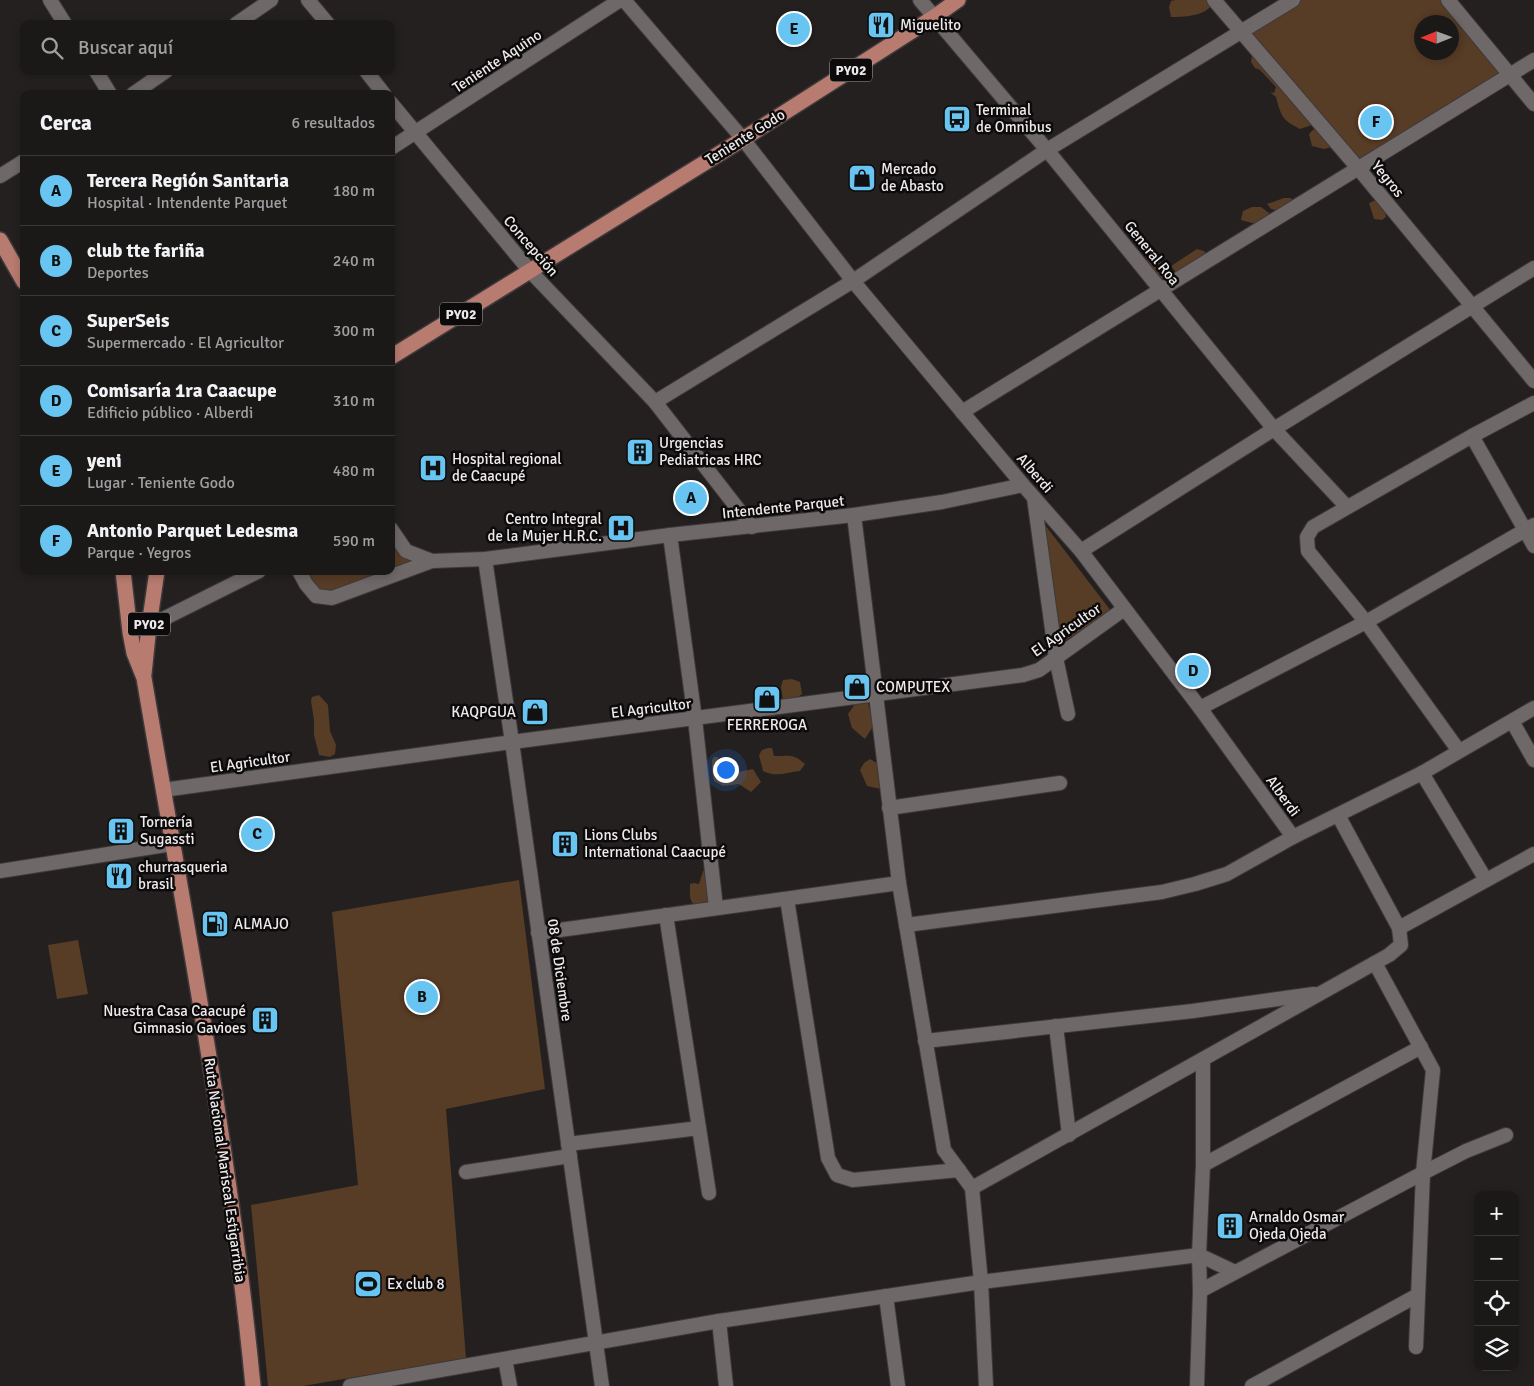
<!DOCTYPE html>
<html lang="es">
<meta charset="utf-8">
<style>
body{margin:0;font-family:Signika,sans-serif;background:#242121;color:#f1f3f6}
.controls{position:absolute;right:15px;bottom:15px;display:grid;overflow:hidden;border-radius:10px;box-shadow:0 2px 8px #0003}
.controls button{width:45px;height:45px;display:grid;place-items:center;padding:0;border:0;border-bottom:1px solid #393737;background:#1b1818;color:#f1f3f6;font:25px sans-serif}
.compass{position:absolute;left:1414px;top:15px;width:45px;height:45px;border-radius:50%;background:#1b1818;box-shadow:0 2px 8px #0003;rotate:269deg}
.you{position:absolute;left:725px;top:769px;width:18px;height:18px;margin:-12px;border:4px solid #fff;border-radius:50%;background:#1a73e8;box-shadow:0 0 0 8px #1a73e833}
.badge{display:grid;place-items:center;width:32px;height:32px;border-radius:50%;background:#68c4f0;color:#111;font-size:16px;font-weight:700}
.pin{position:absolute;translate:-50% -50%;border:2px solid #fff;box-shadow:0 1px 5px #0006}
.list{margin:0;padding:0;list-style:none}
h2{display:flex;justify-content:space-between;align-items:center;height:65px;margin:0;padding:0 20px;font-size:21px}
h2 small{font-size:16px;font-weight:400;color:#a0a0a2}
.list li{display:grid;grid-template-columns:32px 1fr auto;gap:15px;align-items:center;box-sizing:border-box;height:70px;padding:0 20px;border-top:1px solid #393737}
.list b{display:block;font-size:19px;white-space:nowrap}
.list p{margin:0;font-size:16px;white-space:nowrap;color:#a0a0a2}
.list em{font-size:16px;font-style:normal;color:#a0a0a2}
.icon{flex:none;width:28px;height:28px;fill:none;stroke:currentColor;stroke-width:2;stroke-linecap:round;stroke-linejoin:round}
.map{position:relative;flex:none;width:1534px;height:1386px;overflow:hidden}
.search{position:absolute;background:#1b1818;box-shadow:0 2px 8px #0003;left:20px;top:20px;width:375px;height:55px;display:flex;align-items:center;gap:12px;box-sizing:border-box;padding:0 18px;border-radius:10px;color:#a0a0a2;font-size:19px}
.panel{position:absolute;background:#1b1818;box-shadow:0 2px 8px #0003;left:20px;top:90px;width:375px;height:485px;border-radius:10px}
.map>svg:first-child{display:block}
.green{fill:#573c26;fill-rule:evenodd}
.lines{fill:none;stroke-linecap:round;stroke-linejoin:round}
.minor-casing{stroke:#3e3a3c;stroke-width:16}
.major-casing{stroke:#3e3a3c;stroke-width:18}
.minor{stroke:#6e6869;stroke-width:14}
.major{stroke:#b87b6f;stroke-width:15}
.labels{text-anchor:middle;dominant-baseline:central;stroke-width:5;stroke-linejoin:round;paint-order:stroke}
.shield{fill:#0c0a0a;stroke:#aaa7a8;stroke-width:1}
.shield-label{font-size:14px;font-weight:bold;fill:#eeeaeb}
.poi-label{font-size:15px;fill:#eeeaeb;stroke:#0c0a0a;text-anchor:start}
.street-label{font-size:15px;fill:#eeeaeb;stroke:#0c0a0a}
</style>
<div class="map">
<svg width="1534" height="1386" viewBox="0 0 1534 1386">
<rect width="100%" height="100%" fill="#242020"/>
<g class="green">
<path d="M1175 0H1207L1211 6C1203 16 1184 17 1171 17L1169 7 1171 1Z"/>
<path d="M1293 0H1448L1509 75 1358 168 1241 31ZM1422 22H1452V52H1422Z"/>
<path d="M1252 56 1260 61 1310 119 1312 125 1300 129C1282 120 1281 116 1276 97L1270 92 1274 93 1276 87 1260 70 1255 68 1251 62Z"/>
<polygon points="1314,129 1324,138 1332,147 1324,149 1312,146 1309,134"/>
<polygon points="1284,198 1290,198 1295,201 1280,211 1271,209 1267,204"/>
<polygon points="1378,199 1385,210 1386,217 1382,220 1374,219 1369,203"/>
<polygon points="1252,207 1261,207 1269,213 1269,217 1256,224 1241,220 1243,211"/>
<polygon points="1197,249 1204,251 1208,256 1178,275 1171,266"/>
<path d="M1146 258 1161 262 1175 277 1167 281C1157 278 1150 267 1146 258Z"/>
<polygon points="1042,521 1111,611 1060,644"/>
<polygon points="391,529 406,551 432,561 316,596 299,571 391,571"/>
<polygon points="792,679 800,682 802,694 793,701 783,700 781,687 783,680"/>
<polygon points="319,695 328,705 330,731 336,745 335,754 330,757 319,755 314,735 314,720 311,701 312,697"/>
<polygon points="868,703 874,725 865,739 852,728 848,714 855,704"/>
<polygon points="775,711 775,723 769,730 756,731 753,718 756,713"/>
<path d="M768 748H772L774 756C789 756 793 753 805 764L800 771C787 772 776 778 763 771L759 755 762 750Z"/>
<polygon points="714,757 718,757 721,772 738,772 753,769 761,782 751,792 739,784 723,786 714,781 712,770 712,760"/>
<polygon points="870,759 880,765 881,789 867,786 860,770 864,763"/>
<path d="M703 871 708 872 710 903 697 907C688 900 690 895 690 884L694 883 699 884Z"/>
<polygon points="519,880 545,1089 446,1109 466,1358 303,1386 268,1386 251,1205 358,1185 332,912"/>
<polygon points="78,940 88,994 57,999 48,945"/>
</g>
<g class="lines">
<g class="minor-casing">
<g id="minor">
<polyline points="50,0 65,24"/>
<polyline points="308,0 328,24"/>
<polyline points="624,0 743,139 853,281 1023,485 1081,551 1200,708 1293,837"/>
<polyline points="920,0 1047,150 1274,429 1347,507"/>
<polyline points="1214,0 1358,168 1534,381"/>
<polyline points="1448,0 1534,104"/>
<polyline points="236,24 271,0"/>
<polyline points="96,71 110,94"/>
<polyline points="366,71 384,94"/>
<polyline points="133,94 166,71"/>
<polyline points="391,103 530,271 655,402 752,527"/>
<polyline points="391,148 620,0"/>
<polyline points="0,176 24,161"/>
<polyline points="655,402 853,281 1047,150 1293,0"/>
<polyline points="962,412 1534,60"/>
<polyline points="1472,436 1534,546"/>
<polyline points="1034,498 1056,658 1068,714"/>
<polyline points="854,515 899,883 944,1150 972,1188 981,1282 986,1386"/>
<polyline points="391,529 406,551 432,561 485,559 670,535 854,515 942,502 1023,485"/>
<polyline points="670,535 695,719 716,908"/>
<polyline points="1081,551 1274,429 1534,268"/>
<polyline points="485,559 512,742 602,1386"/>
<polyline points="299,571 306,584 316,596 332,598 432,561"/>
<polyline points="149,626 259,571"/>
<polyline points="1200,708 1366,622 1534,525"/>
<polyline points="1512,721 1534,760"/>
<polyline points="1459,751 1366,622 1308,551 1307,537 1313,527 1472,436 1534,403"/>
<polyline points="1422,773 1486,880"/>
<polyline points="163,790 512,742 1023,675 1039,670 1124,609"/>
<polyline points="889,808 1060,783"/>
<polyline points="0,871 172,844"/>
<polyline points="787,899 828,1158 837,1175 853,1180 959,1170"/>
<polyline points="906,925 1162,892 1195,884 1227,874 1293,837 1422,773 1534,708"/>
<polyline points="1399,928 1534,854"/>
<polyline points="538,933 899,883"/>
<polyline points="1375,963 1433,1070 1423,1173 1416,1347"/>
<polyline points="1056,1026 1069,1135"/>
<polyline points="925,1041 1193,1011 1314,994"/>
<polyline points="1203,1060 1203,1165 1199,1255 1235,1272"/>
<polyline points="699,1128 709,1193"/>
<polyline points="568,1144 699,1128 666,915"/>
<polyline points="1203,1165 1421,1047"/>
<polyline points="466,1172 570,1156"/>
<polyline points="972,1188 1389,955 1401,945 1399,928 1338,815"/>
<polyline points="1200,1291 1423,1173 1466,1151 1506,1135"/>
<polyline points="886,1296 898,1386"/>
<polyline points="719,1321 726,1386"/>
<polyline points="505,1359 510,1386"/>
<polyline points="350,1386 719,1321 981,1282 1199,1255 1200,1291 1197,1386"/>
<polyline points="1252,1386 1418,1295"/>
</g>
</g>
<g class="major-casing">
<g id="major">
<polyline points="0,240 24,282"/>
<polyline points="391,357 743,139 934,17 958,0"/>
<path d="M123 571 130 632 134 653 144 678C184 913 230 1148 253 1386"/>
<polyline points="144,674 149,626 157,571"/>
</g>
</g>
<use href="#minor" class="minor"/>
<use href="#major" class="major"/>
</g>
<defs>
<g id="restaurant-square" transform="scale(1.4375)"><rect x="-9" y="-9" width="18" height="18" rx="4" fill="#68c4f0" stroke="#0c0a0a"/><path d="M-5-6h1v4h1v-4h1v4h1v-4h1v5L-1.5 .5V6h-2V.5L-5-1ZM5-6V6H3V1.5H1.5Q1.5-4 5-6Z" fill="#111"/></g>
<g id="bus-square" transform="scale(1.4375)"><rect x="-9" y="-9" width="18" height="18" rx="4" fill="#68c4f0" stroke="#0c0a0a"/><path d="M-5-6H5V4H4V6H2V4H-2V6H-4V4H-5ZM-3.5-4V0h7V-4ZM-3.5 1.2v1.5H-2V1.2ZM2 1.2v1.5H3.5V1.2Z" fill="#111"/></g>
<g id="shop-square" transform="scale(1.4375)"><rect x="-9" y="-9" width="18" height="18" rx="4" fill="#68c4f0" stroke="#0c0a0a"/><path d="M-5-2.5h2.3a2.7 3.5 0 0 1 5.4 0H5L5.5 6h-11ZM-1.5-2.5h3a1.5 2.3 0 0 0-3 0Z" fill="#111"/></g>
<g id="building-square" transform="scale(1.4375)"><rect x="-9" y="-9" width="18" height="18" rx="4" fill="#68c4f0" stroke="#0c0a0a"/><path d="M-4-6H4V6H1V3H-1V6H-4ZM-2.5-4.3h1.7v1.8h-1.7ZM.8-4.3h1.7v1.8H.8ZM-2.5-1h1.7V.8h-1.7ZM.8-1h1.7V.8H.8Z" fill="#111"/></g>
<g id="hospital-square" transform="scale(1.4375)"><rect x="-9" y="-9" width="18" height="18" rx="4" fill="#68c4f0" stroke="#0c0a0a"/><path d="M-5-5h3v3.5h4V-5h3V5h-3V1.5h-4V5h-3Z" fill="#111"/></g>
<g id="fuel-square" transform="scale(1.4375)"><rect x="-9" y="-9" width="18" height="18" rx="4" fill="#68c4f0" stroke="#0c0a0a"/><path d="M-5.5-6h7V0h2V4h1.3V-2.5L3-4.5l.8-.8L6-3V5H2.5V1h-1V6h-7ZM-4.2-4.7v3.2H.2V-4.7Z" fill="#111"/></g>
<g id="stadium-square" transform="scale(1.4375)"><rect x="-9" y="-9" width="18" height="18" rx="4" fill="#68c4f0" stroke="#0c0a0a"/><path d="M0-5a6.5 5 0 1 0 0 10a6.5 5 0 1 0 0-10ZM-3.5-1.8h7v3.6h-7Z" fill="#111"/></g>
</defs>
<g fill-rule="evenodd">
<use href="#restaurant-square" x="881" y="25"/>
<use href="#bus-square" x="957" y="119"/>
<use href="#shop-square" x="862" y="178"/>
<use href="#building-square" x="640" y="452"/>
<use href="#hospital-square" x="433" y="468"/>
<use href="#hospital-square" x="621" y="528"/>
<use href="#shop-square" x="857" y="687"/>
<use href="#shop-square" x="767" y="699"/>
<use href="#shop-square" x="535" y="712"/>
<use href="#building-square" x="121" y="831"/>
<use href="#building-square" x="565" y="844"/>
<use href="#restaurant-square" x="119" y="876"/>
<use href="#fuel-square" x="215" y="924"/>
<use href="#building-square" x="265" y="1020"/>
<use href="#building-square" x="1230" y="1226"/>
<use href="#stadium-square" x="368" y="1284"/>
</g>
<g class="labels">
<g class="shield">
<rect x="830" y="58.5" width="42" height="23" rx="4"/>
<rect x="440" y="302.5" width="42" height="23" rx="4"/>
<rect x="128" y="612.5" width="42" height="23" rx="4"/>
</g>
<g class="shield-label">
<text x="851" y="70">PY02</text>
<text x="461" y="314">PY02</text>
<text x="149" y="624">PY02</text>
</g>
<g class="poi-label">
<text x="900" y="25">Miguelito</text>
<text x="976" y="110">Terminal<tspan x="976" dy="17">de Omnibus</tspan></text>
<text x="881" y="169">Mercado<tspan x="881" dy="17">de Abasto</tspan></text>
<text x="659" y="443">Urgencias<tspan x="659" dy="17">Pediatricas HRC</tspan></text>
<text x="452" y="459">Hospital regional<tspan x="452" dy="17">de Caacupé</tspan></text>
<text x="602" y="519" text-anchor="end">Centro Integral<tspan x="602" dy="17">de la Mujer H.R.C.</tspan></text>
<text x="876" y="687">COMPUTEX</text>
<text x="516" y="712" text-anchor="end">KAQPGUA</text>
<text x="767" y="725" text-anchor="middle">FERREROGA</text>
<text x="140" y="822">Tornería<tspan x="140" dy="17">Sugassti</tspan></text>
<text x="584" y="835">Lions Clubs<tspan x="584" dy="17">International Caacupé</tspan></text>
<text x="138" y="867">churrasqueria<tspan x="138" dy="17">brasil</tspan></text>
<text x="234" y="924">ALMAJO</text>
<text x="246" y="1011" text-anchor="end">Nuestra Casa Caacupé<tspan x="246" dy="17">Gimnasio Gavioes</tspan></text>
<text x="1249" y="1217">Arnaldo Osmar<tspan x="1249" dy="17">Ojeda Ojeda</tspan></text>
<text x="387" y="1284">Ex club 8</text>
</g>
<g class="street-label">
<text transform="translate(497 61) rotate(-33)">Teniente Aquino</text>
<text transform="translate(745 137) rotate(-32)">Teniente Godo</text>
<text transform="translate(1388 179) rotate(51)">Yegros</text>
<text transform="translate(531 246) rotate(49)">Concepción</text>
<text transform="translate(1152 253) rotate(51)">General Roa</text>
<text transform="translate(1035 473) rotate(49)">Alberdi</text>
<text transform="translate(783 507) rotate(-6)">Intendente Parquet</text>
<text transform="translate(1066 630) rotate(-35)">El Agricultor</text>
<text transform="translate(651 708) rotate(-7)">El Agricultor</text>
<text transform="translate(250 762) rotate(-8)">El Agricultor</text>
<text transform="translate(1283 796) rotate(54)">Alberdi</text>
<text transform="translate(560 970) rotate(82)">08 de Diciembre</text>
<text transform="translate(225 1170) rotate(82)">Ruta Nacional Mariscal Estigarribia</text>
</g>
</g>
</svg>
<div class="controls">
<button>+</button>
<button>−</button>
<button><svg class="icon" aria-label="locate" viewBox="0 0 24 24"><circle cx="12" cy="12" r="6"/><path d="M12 2v4M12 18v4M2 12h4M18 12h4"/></svg></button>
<button><svg class="icon" aria-label="layers" viewBox="0 0 24 24"><path d="M12 4l9 5-9 5-9-5zM3 14l9 5 9-5"/></svg></button>
</div>
<svg class="compass" viewBox="-18 -18 36 36"><path d="M0-13l5 13h-10z" fill="#e53935"/><path d="M0 13l5-13h-10z" fill="#a0a0a2"/></svg>
<div class="you"></div>
<div class="pin badge" style="left:691px;top:498px">A</div>
<div class="pin badge" style="left:422px;top:997px">B</div>
<div class="pin badge" style="left:257px;top:834px">C</div>
<div class="pin badge" style="left:1193px;top:671px">D</div>
<div class="pin badge" style="left:794px;top:29px">E</div>
<div class="pin badge" style="left:1376px;top:122px">F</div>
<div class="search"><svg class="icon" aria-label="search" viewBox="0 0 24 24"><circle cx="10" cy="10" r="6"/><path d="M15 15l6 6"/></svg>Buscar aquí</div>
<section class="panel">
<h2>Cerca<small>6 resultados</small></h2>
<ul class="list">
<li><span class="badge">A</span><div><b>Tercera Región Sanitaria</b><p>Hospital · Intendente Parquet</p></div><em>180 m</em></li>
<li><span class="badge">B</span><div><b>club tte fariña</b><p>Deportes</p></div><em>240 m</em></li>
<li><span class="badge">C</span><div><b>SuperSeis</b><p>Supermercado · El Agricultor</p></div><em>300 m</em></li>
<li><span class="badge">D</span><div><b>Comisaría 1ra Caacupe</b><p>Edificio público · Alberdi</p></div><em>310 m</em></li>
<li><span class="badge">E</span><div><b>yeni</b><p>Lugar · Teniente Godo</p></div><em>480 m</em></li>
<li><span class="badge">F</span><div><b>Antonio Parquet Ledesma</b><p>Parque · Yegros</p></div><em>590 m</em></li>
</ul>
</section>
</div>
